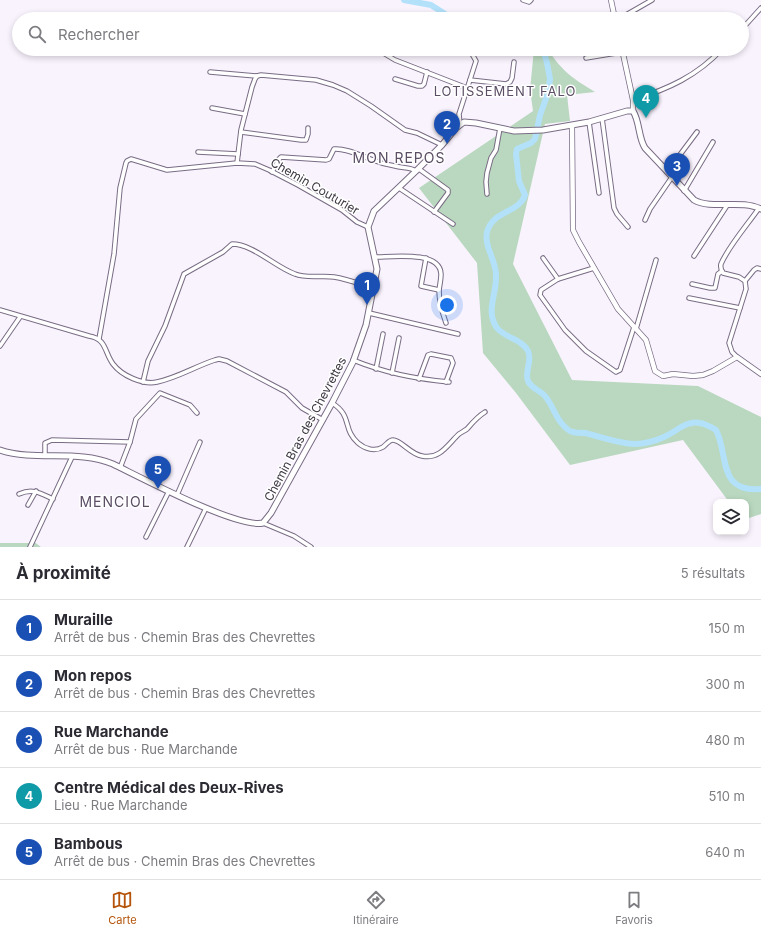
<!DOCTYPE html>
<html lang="fr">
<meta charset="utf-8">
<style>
body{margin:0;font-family:Inter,sans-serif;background:#f2f2f3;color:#2b2b33}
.controls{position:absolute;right:12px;bottom:12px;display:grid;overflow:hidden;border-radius:8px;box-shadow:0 2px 6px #0003}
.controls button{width:36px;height:36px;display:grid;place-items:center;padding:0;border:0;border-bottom:1px solid #e1e1e2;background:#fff;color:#2b2b33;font:20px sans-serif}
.you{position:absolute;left:447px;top:305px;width:14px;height:14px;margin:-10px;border:3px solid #fff;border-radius:50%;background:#1a73e8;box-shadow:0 0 0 6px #1a73e833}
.badge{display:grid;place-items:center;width:26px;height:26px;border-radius:50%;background:#b45309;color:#fff;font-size:13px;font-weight:700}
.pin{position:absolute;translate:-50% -33px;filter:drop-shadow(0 1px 2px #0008)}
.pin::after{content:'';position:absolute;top:21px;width:14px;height:12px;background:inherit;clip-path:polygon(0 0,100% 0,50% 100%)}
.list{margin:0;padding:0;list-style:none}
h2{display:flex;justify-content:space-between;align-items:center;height:52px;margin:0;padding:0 16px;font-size:17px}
h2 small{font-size:13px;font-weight:400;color:#7c7c81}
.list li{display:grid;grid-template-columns:26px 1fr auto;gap:12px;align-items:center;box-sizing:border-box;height:56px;padding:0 16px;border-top:1px solid #e1e1e2}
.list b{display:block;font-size:15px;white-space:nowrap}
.list p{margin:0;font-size:13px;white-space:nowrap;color:#7c7c81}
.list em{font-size:13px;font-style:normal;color:#7c7c81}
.icon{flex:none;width:22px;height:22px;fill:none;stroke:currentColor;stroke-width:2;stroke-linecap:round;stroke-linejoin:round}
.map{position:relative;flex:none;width:761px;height:547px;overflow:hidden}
.search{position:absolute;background:#fff;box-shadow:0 2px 6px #0003;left:12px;right:12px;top:12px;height:44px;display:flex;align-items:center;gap:10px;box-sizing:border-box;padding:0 14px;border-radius:22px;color:#7c7c81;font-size:15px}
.sheet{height:332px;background:#fff}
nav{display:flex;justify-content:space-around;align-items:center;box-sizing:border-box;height:56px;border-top:1px solid #e1e1e2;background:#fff;font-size:11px;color:#7c7c81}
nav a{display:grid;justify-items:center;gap:2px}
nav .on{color:#b45309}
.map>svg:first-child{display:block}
.green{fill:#bad8bf}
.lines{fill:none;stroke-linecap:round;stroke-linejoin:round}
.river{stroke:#b3e1f9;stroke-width:6}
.minor-casing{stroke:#796c84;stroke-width:5.5}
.tertiary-casing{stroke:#796c84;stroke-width:6}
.secondary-casing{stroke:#796c84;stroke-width:7}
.minor{stroke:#fff;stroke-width:3.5}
.tertiary{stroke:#fff;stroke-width:4.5}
.secondary{stroke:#fff;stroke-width:5}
.labels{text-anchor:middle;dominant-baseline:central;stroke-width:3;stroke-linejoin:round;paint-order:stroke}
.street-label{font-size:12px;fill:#3d3742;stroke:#fff}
.neighbourhood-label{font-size:13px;letter-spacing:1px;fill:#5b4e65;stroke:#fff}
.quarter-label{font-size:14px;letter-spacing:1px;fill:#5b4e65;stroke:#fff}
</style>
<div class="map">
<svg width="761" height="547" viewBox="0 0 761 547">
<rect width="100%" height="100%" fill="#f9f3fe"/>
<g class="green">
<path d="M534 49H548C561 71 574 79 595 92L567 95 570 121 545 124 513 264 572 380 698 386 761 417V514L746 519V502H729L683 440 570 465 516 393 483 353 477 263 419 188 533 111 530 90Z"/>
<polygon points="33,541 41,547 0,547 0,543 32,543"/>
</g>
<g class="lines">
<g class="river">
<polyline points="404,0 431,5 453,19"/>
<polyline points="493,19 502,19"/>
<path d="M543 49 547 63 550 79 548 93 540 115 535 139 531 143 517 149 516 154 519 181 525 195C519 213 492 211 487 232 484 247 496 260 496 275 497 294 485 311 497 328 505 338 522 339 528 351 533 361 524 371 528 381 531 388 539 390 544 395 552 403 555 417 563 425 566 428 569 432 573 432 577 433 581 433 585 433 602 437 617 443 635 444 645 444 655 441 664 437 676 432 686 420 700 423 706 424 711 427 716 430 729 455 717 493 761 489"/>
</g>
<g class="minor-casing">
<g id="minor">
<polyline points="523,0 529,2 531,0"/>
<polyline points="592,19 614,14"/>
<polyline points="619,19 652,0"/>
<polyline points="742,29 761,8"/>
<polyline points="381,49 385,54 395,60 467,88"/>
<polyline points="458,49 472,54 476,61 459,114 460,125"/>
<polyline points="586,58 622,52"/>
<polyline points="210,72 257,76"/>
<polyline points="395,79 418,86 422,86 424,84 427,72"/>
<polyline points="470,80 506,84 510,82 512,78 514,62"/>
<path d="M633 100C668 89 697 76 722 49"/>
<polyline points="212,108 245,114"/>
<polyline points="602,118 614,208 617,214 628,227"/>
<polyline points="589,122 599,193"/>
<polyline points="241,132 301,140 306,140 308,134 308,128"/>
<polyline points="198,152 238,154"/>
<polyline points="237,163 241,130 252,87 255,79 257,76 261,75 316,80 333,85 347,91 371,106 405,130 417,133 442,145"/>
<polyline points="419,169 448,190 448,193 434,212"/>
<path d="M272 172 279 159 281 157 326 160 329 159 334 149C347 148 361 156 373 160 380 163 388 165 395 166 402 168 411 167 416 171"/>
<polyline points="667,172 697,132"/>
<polyline points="399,188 453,224"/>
<polyline points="684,191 713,142"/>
<polyline points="487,194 486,182 487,173 491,158 496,150 500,128"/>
<polyline points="645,220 650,209 672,177"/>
<polyline points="694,256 728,204"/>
<path d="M375 257C391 257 440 250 441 274 441 279 440 284 439 290 439 301 442 312 446 323"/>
<polyline points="426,258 421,286 439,290"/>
<polyline points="543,258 558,279"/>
<polyline points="594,268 558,279 541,290 540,295 565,330 586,351 616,372 620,370 634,327"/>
<polyline points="745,281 754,270 757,268 761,269"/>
<polyline points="692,284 710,288 715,288 718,274 722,271"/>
<polyline points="689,298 740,308"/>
<path d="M0 310 89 336C107 339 104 352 113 364 122 376 143 385 157 382 177 378 196 366 215 360L219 359 227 361 286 392 302 408 323 420"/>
<polyline points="369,313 458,334"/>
<polyline points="636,329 656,260"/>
<polyline points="99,339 114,254 120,188 126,163 127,161 131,159 167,170 237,163 255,164 269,170 298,185 342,210 357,222 368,227"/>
<polyline points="0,346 20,317"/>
<path d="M737 357 732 352 729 343 746 289 745 281 739 277 723 273C721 270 720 268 721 264 728 247 748 224 759 208"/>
<path d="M353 360C385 373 415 379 449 382"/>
<polyline points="376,369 383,334"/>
<polyline points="392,373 399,338"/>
<polyline points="419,379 428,355 431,354 451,358 453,363 446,382"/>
<path d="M143 382 148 361 165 326 184 274 223 252 232 244C253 244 275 267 295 274 307 279 322 275 334 277 347 279 360 284 373 288"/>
<path d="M332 403C353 416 342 429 358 443 365 449 375 452 383 447 387 444 389 440 393 440 401 440 410 454 422 456 440 460 448 444 459 434 462 432 464 431 467 429 473 422 477 417 485 412"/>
<polyline points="45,456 45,443 52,440 130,442"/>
<polyline points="120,468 130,442 136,419 160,393 190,405 197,413"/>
<path d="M19 494C33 488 40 493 53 499"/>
<polyline points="177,495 200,442"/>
<polyline points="28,505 36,491"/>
<polyline points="263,523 294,536 311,547"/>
<polyline points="146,537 169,491"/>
<polyline points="30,547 72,457"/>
<polyline points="187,547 206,508"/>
</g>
</g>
<g class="tertiary-casing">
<g id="tertiary">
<polyline points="611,0 615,19"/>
<polyline points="622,49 633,100 633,111"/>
<polyline points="572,126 573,230 579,242 618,309 646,340 655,371 663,376 673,374 693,376 703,375 713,371 737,357 761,374"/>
</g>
</g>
<g class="secondary-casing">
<path id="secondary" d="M0 450C36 462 77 449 113 464 140 477 238 529 263 523L271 513 332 403 353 362 366 325 377 269 368 227 374 211 416 171 442 145 456 128 464 122 476 123 514 131 543 130 589 122 627 111H633C640 122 638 137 645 148L694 200C712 210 741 199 761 209"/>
</g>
<use href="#minor" class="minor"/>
<use href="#tertiary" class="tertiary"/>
<use href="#secondary" class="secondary"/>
</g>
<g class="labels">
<g class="street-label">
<text transform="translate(315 186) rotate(30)">Chemin Couturier</text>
<text transform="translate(305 429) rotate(-62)">Chemin Bras des Chevrettes</text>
</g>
<g class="neighbourhood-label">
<text x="505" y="91">LOTISSEMENT FALO</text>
</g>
<g class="quarter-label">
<text x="399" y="157">MON REPOS</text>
<text x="115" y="501">MENCIOL</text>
</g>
</g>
</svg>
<div class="controls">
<button><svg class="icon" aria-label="layers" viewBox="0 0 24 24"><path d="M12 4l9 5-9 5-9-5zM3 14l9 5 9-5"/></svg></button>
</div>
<div class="you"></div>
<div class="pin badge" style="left:367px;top:305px;background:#1a4fb4">1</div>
<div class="pin badge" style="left:447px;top:144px;background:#1a4fb4">2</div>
<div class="pin badge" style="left:677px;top:186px;background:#1a4fb4">3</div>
<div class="pin badge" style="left:646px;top:118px;background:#0f9aa8">4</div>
<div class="pin badge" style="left:158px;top:489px;background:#1a4fb4">5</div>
<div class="search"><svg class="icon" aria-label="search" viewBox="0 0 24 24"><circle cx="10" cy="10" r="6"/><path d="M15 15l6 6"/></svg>Rechercher</div>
</div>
<section class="sheet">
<h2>À proximité<small>5 résultats</small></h2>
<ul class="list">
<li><span class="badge" style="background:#1a4fb4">1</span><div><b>Muraille</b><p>Arrêt de bus · Chemin Bras des Chevrettes</p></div><em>150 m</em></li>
<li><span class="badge" style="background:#1a4fb4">2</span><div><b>Mon repos</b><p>Arrêt de bus · Chemin Bras des Chevrettes</p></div><em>300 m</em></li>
<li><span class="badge" style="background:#1a4fb4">3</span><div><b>Rue Marchande</b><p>Arrêt de bus · Rue Marchande</p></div><em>480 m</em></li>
<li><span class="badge" style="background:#0f9aa8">4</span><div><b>Centre Médical des Deux-Rives</b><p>Lieu · Rue Marchande</p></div><em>510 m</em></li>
<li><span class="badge" style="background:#1a4fb4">5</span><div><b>Bambous</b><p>Arrêt de bus · Chemin Bras des Chevrettes</p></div><em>640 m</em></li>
</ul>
</section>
<nav>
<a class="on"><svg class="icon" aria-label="map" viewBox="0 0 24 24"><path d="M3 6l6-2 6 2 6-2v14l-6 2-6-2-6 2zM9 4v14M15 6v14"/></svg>Carte</a>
<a><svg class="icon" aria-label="directions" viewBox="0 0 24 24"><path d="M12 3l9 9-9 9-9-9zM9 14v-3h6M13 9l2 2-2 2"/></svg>Itinéraire</a>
<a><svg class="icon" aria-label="saved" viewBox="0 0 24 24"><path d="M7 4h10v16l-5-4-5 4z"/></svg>Favoris</a>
</nav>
